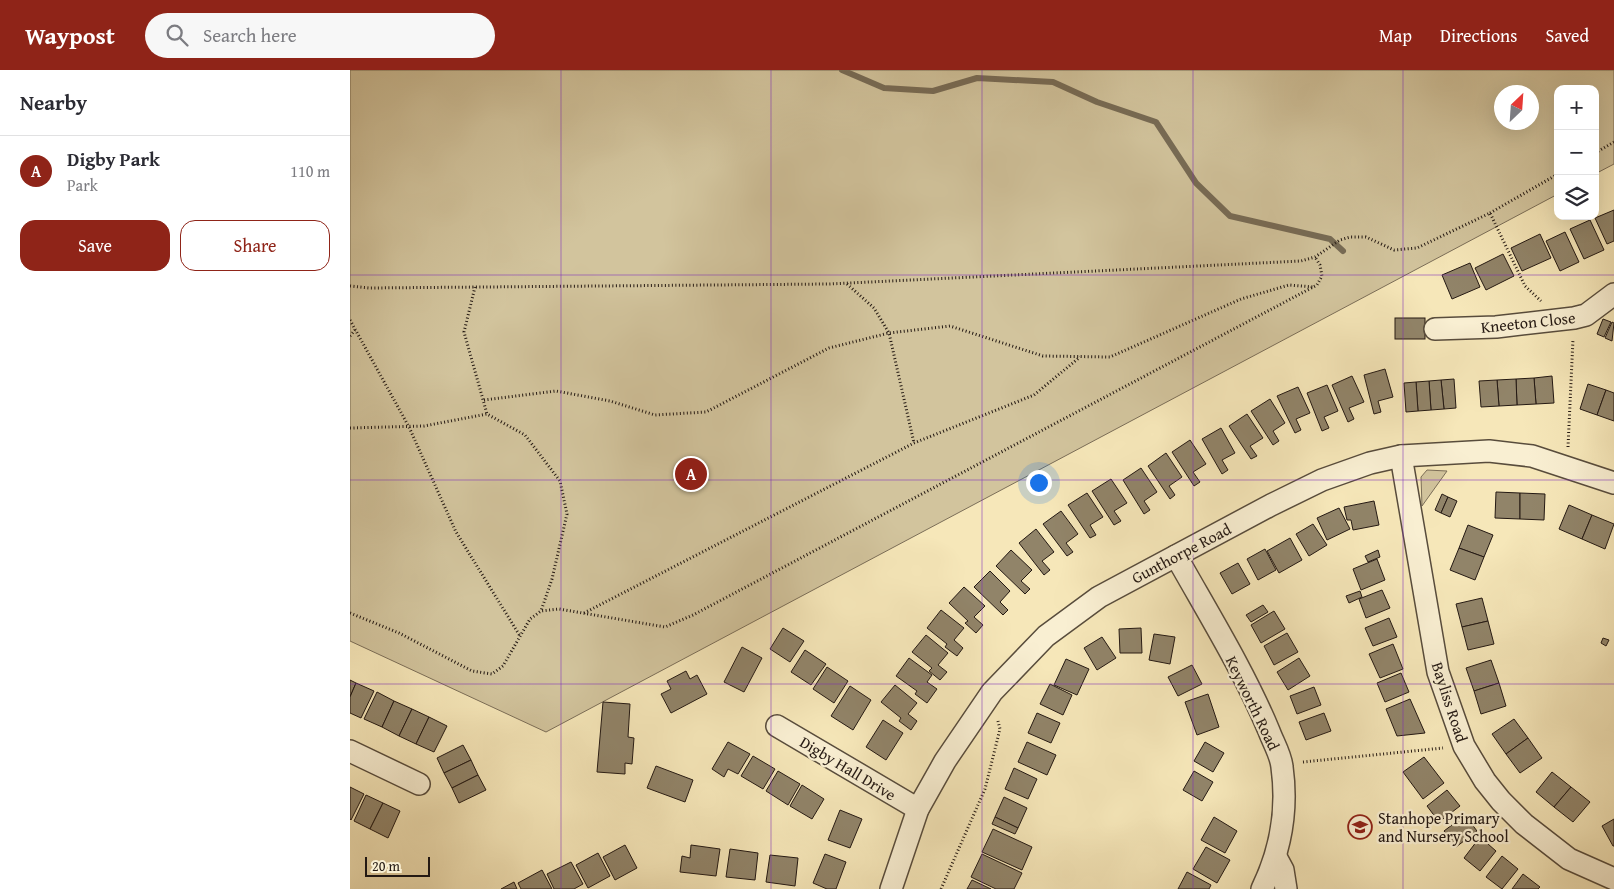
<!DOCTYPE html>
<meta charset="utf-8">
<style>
body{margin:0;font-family:"Gentium Book Plus",serif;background:#f7f7f7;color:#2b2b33}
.controls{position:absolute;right:15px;top:15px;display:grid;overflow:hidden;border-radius:10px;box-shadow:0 5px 20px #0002}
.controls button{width:45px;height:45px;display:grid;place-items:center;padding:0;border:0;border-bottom:1px solid #e1e1e2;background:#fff;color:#2b2b33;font:25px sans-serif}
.compass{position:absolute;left:1144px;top:15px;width:45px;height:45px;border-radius:50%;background:#fff;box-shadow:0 5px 20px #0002;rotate:25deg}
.scale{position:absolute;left:15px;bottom:12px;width:65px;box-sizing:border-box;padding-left:5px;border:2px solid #241913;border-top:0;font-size:14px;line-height:18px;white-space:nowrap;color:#241913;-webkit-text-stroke:4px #f9efd2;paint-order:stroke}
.you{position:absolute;left:688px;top:412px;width:18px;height:18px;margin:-12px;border:4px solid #fff;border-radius:50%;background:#1a73e8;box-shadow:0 0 0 8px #1a73e833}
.badge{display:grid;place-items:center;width:32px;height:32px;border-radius:50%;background:#8f2418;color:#fff;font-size:16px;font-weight:700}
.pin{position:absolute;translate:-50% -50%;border:2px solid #fff;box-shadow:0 1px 5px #0006}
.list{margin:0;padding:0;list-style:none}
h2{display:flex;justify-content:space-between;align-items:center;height:65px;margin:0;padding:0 20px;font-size:21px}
h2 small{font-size:16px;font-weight:400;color:#7c7c81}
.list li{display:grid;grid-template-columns:32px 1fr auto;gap:15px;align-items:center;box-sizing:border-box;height:70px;padding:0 20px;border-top:1px solid #e1e1e2}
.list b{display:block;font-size:19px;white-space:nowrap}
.list p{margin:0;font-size:16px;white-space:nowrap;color:#7c7c81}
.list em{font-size:16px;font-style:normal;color:#7c7c81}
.actions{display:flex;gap:10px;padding:15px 20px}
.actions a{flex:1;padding:11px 0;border:1px solid #8f2418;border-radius:15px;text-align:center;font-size:18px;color:#8f2418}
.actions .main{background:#8f2418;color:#fff}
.icon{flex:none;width:28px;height:28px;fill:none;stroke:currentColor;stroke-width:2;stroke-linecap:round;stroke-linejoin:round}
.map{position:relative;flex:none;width:1264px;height:819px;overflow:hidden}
header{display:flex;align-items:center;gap:30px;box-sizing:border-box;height:70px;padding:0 25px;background:#8f2418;color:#fff}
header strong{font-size:24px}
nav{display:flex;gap:28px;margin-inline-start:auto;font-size:18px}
.search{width:350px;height:45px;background:#f7f7f7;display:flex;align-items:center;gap:12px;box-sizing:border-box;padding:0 18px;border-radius:28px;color:#7c7c81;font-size:19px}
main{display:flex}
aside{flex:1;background:#fff}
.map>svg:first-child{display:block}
.green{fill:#d2c49d;stroke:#7b6e58;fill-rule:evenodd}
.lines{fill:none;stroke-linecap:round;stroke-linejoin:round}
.stream{stroke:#776b55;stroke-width:6}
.building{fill:#918469;stroke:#241913}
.minor-casing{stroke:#584c3c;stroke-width:24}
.path{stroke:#241913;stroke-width:3;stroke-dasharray:1 2.5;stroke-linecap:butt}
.minor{stroke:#f9efd2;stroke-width:21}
.grid{fill:none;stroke:#7b2cbf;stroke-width:1;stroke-opacity:0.55}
.labels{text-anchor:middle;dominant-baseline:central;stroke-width:4.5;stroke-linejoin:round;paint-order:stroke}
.street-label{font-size:16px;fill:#241913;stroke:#f9efd2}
.poi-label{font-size:16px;fill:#241913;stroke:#f9efd2;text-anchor:start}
</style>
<header>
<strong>Waypost</strong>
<div class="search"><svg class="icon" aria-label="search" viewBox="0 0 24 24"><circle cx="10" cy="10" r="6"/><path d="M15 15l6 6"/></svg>Search here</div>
<nav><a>Map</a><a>Directions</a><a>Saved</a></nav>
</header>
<main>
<aside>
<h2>Nearby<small></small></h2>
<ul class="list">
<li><span class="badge">A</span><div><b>Digby Park</b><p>Park</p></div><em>110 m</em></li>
</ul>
<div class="actions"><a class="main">Save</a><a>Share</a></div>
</aside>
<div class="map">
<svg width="1264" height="819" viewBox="0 0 1264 819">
<rect width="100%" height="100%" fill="#f6e7b9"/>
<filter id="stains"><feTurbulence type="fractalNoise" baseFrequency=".004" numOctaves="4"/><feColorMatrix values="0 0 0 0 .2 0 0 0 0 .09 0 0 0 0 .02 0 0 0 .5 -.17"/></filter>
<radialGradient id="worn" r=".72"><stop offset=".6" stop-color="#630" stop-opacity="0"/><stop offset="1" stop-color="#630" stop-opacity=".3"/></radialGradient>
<g class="green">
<path d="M0 0H1264V94L1245 104V19H1208V124L196 662 0 571ZM1182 22V52H1152V22Z"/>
<polygon points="1077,400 1097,401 1072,436 1071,407"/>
</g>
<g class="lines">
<polyline class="stream" points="492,0 534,18 583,21 627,8 703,12 747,32 806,52 846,113 880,146 980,169 993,181"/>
</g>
<g class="building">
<polygon points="1264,140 1264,171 1257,174 1245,148"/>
<polygon points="1240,150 1254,180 1234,189 1220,159"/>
<polygon points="1215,162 1229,192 1210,201 1196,171"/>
<polygon points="1190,164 1201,188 1172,201 1161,178"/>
<polygon points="1153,184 1164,206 1136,220 1125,198"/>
<polygon points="1120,193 1130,217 1102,229 1092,205"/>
<rect x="1045" y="248" width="30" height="21"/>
<polygon points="1253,249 1261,252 1254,267 1247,264"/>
<polygon points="1262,252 1264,253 1262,271 1255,268"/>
<polygon points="1035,299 1043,327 1028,331 1031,342 1024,344 1014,305"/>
<polygon points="1002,306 1014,332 999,338 1004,349 998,352 982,315"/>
<polygon points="1202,306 1204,333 1186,334 1184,308"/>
<polygon points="1184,308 1186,334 1167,335 1166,309"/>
<polygon points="1104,309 1106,338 1094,339 1091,310"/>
<polygon points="1166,309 1167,335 1149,336 1147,310"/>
<polygon points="1091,310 1094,339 1081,340 1079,311"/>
<polygon points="1147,310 1149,336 1131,337 1129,311"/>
<polygon points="1079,311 1081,340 1068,341 1066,312"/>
<polygon points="1066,312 1068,341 1056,342 1054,313"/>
<polygon points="1238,314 1256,320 1247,345 1230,339"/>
<polygon points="977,315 988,341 974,347 979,358 972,361 957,323"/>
<polygon points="948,317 960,343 946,349 951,360 945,363 927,326"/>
<polygon points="1256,320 1264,323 1264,351 1247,345"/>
<polygon points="920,329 935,353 923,361 929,371 923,375 901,341"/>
<polygon points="897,344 913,368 900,376 907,386 901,389 879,356"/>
<polygon points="871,358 885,383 872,390 878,400 872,404 852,369"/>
<polygon points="840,370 856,394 843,402 850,412 844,416 822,382"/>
<polygon points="816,383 832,407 819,416 825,425 820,429 798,396"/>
<polygon points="791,398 807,422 794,431 800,440 794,444 773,410"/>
<polygon points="761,409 777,433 764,441 771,451 764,455 742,421"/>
<polygon points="1146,422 1170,423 1170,449 1145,448"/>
<polygon points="737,423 753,447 740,455 746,465 740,468 718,435"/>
<polygon points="1170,423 1195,424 1194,450 1170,449"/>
<polygon points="1092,424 1098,427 1091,443 1085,440"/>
<polygon points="1098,427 1107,431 1100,447 1091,443"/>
<polygon points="1024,431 1029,455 1003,460 1001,450 997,450 994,437"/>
<polygon points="1219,435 1242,445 1232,469 1209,459"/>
<polygon points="989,438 1000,459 977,470 967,448"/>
<polygon points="711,441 728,464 716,473 723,482 717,486 693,454"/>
<polygon points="1242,445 1264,454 1255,479 1232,469"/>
<polygon points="963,454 977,475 959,486 946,464"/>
<polygon points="1118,455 1143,465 1134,487 1109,478"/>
<polygon points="686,459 704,482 692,491 700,500 694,505 669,473"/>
<polygon points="940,468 952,490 929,503 917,481"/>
<polygon points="1109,478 1134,487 1125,510 1100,500"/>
<polygon points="915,479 926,500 908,510 897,489"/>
<polygon points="661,480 682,500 671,511 680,519 675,524 646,496"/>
<polygon points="1028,480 1030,487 1018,492 1015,486"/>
<polygon points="1027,489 1035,510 1011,520 1003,499"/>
<polygon points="888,493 900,514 882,524 870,503"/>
<polygon points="640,501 660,521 650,532 658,540 653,545 624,517"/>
<polygon points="614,517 635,536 624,547 633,555 626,563 615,553 618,551 599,533"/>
<polygon points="1032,520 1040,538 1016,548 1009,529"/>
<polygon points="1010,521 1012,527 999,533 996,526"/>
<polygon points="1132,528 1138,551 1112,557 1106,534"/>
<polygon points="913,535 918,542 901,552 896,545"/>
<polygon points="591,540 614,558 604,570 613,578 607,586 595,577 597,574 577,558"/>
<polygon points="924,541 935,559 911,573 901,555"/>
<polygon points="1039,548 1047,567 1023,576 1015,558"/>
<polygon points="1138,551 1144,574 1118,580 1112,557"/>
<polygon points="433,558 454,571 440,592 420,579"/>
<polygon points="791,558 792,583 770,583 769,559"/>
<polygon points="937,563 948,582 924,595 914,576"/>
<polygon points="804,564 825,567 820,594 799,590"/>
<polygon points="576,565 598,583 588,595 597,602 590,610 579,601 582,598 562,582"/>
<polygon points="752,567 766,588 747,600 734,578"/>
<polygon points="1253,568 1259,570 1256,576 1251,573"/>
<polygon points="1043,574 1053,599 1030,608 1019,584"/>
<polygon points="392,577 412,588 394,622 374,612"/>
<polygon points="455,580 476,594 461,615 441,602"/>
<polygon points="559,588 582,605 577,612 587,619 577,633 565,624 567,621 546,606"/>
<polygon points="949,588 960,606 938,620 927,602"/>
<polygon points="716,589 739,599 727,625 704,615"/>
<polygon points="1141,590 1149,613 1124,621 1116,598"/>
<polygon points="842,595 852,614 828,626 818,607"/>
<polygon points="477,597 498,611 484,633 463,619"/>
<polygon points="336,601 340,609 347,605 357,624 321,643 311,624 321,619 317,611"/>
<polygon points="1051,603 1059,622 1035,632 1027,613"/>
<polygon points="0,610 6,613 0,627"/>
<polygon points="6,613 24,621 11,648 0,643 0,627"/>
<polygon points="1149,613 1156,636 1131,644 1124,621"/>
<polygon points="700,614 722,625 713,645 690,634"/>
<polygon points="545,615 567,633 558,644 567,651 561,660 549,651 551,648 531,632"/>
<polygon points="500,616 521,630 503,660 481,646"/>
<polygon points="964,617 971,635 947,644 940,626"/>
<polygon points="27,622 44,631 32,657 14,649"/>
<polygon points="858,624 869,657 847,665 835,632"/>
<polygon points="1060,629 1075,663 1047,666 1036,639"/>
<polygon points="44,631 62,639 49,666 32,657"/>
<polygon points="253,632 280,634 278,667 284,668 282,694 275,693 275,704 247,702"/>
<polygon points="62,639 79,647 66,674 49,666"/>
<polygon points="687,643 710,653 701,673 678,663"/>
<polygon points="974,643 981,661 956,670 949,652"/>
<polygon points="79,647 97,656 84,682 66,674"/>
<polygon points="1164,649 1178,668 1156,684 1142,664"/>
<polygon points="533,650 553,663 536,690 516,677"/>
<polygon points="1178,668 1192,688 1170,703 1156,684"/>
<polygon points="378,672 400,684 388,704 378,699 374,707 362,699"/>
<polygon points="677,672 706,685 697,705 668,692"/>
<polygon points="855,672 874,683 863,702 844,691"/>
<polygon points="113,675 121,690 94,703 87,688"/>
<polygon points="403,686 425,699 413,719 391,706"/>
<polygon points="1074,687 1094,713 1073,729 1053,702"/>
<polygon points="121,690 128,705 102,718 94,703"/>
<polygon points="306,696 343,710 335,732 297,718"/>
<polygon points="664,698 687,709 678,729 655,719"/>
<polygon points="428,701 450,714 438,735 416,721"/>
<polygon points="844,701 863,712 852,731 833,720"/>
<polygon points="1202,702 1221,717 1204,737 1186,722"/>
<polygon points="128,705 136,720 109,733 102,718"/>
<polygon points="452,715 474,729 462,749 440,736"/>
<polygon points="0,717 14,724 1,750 0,749"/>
<polygon points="1221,717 1240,732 1223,752 1204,737"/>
<polygon points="1097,720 1110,736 1089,752 1077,736"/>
<polygon points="16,725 33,733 20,759 4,751"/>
<polygon points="654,727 677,738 668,758 645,747"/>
<polygon points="33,733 50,741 38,768 20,759"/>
<polygon points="490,740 512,749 500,778 478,770"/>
<polygon points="1115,745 1127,761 1106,777 1094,761"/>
<polygon points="645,747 668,758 665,764 642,754"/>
<polygon points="864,747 887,761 875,783 851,770"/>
<polygon points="1264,749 1264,776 1263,776 1252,756"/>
<polygon points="643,759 682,777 672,800 632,782"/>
<polygon points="1130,767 1146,781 1130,801 1114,788"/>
<polygon points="275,775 287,798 265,810 253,787"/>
<polygon points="341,775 370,779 366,806 330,802 332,786 340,788"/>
<polygon points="856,777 880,790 867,813 843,799"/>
<polygon points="380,779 408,783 405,810 376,807"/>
<polygon points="248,783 260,806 238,818 226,795"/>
<polygon points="475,784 496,792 486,819 477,819 463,813"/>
<polygon points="632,784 672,803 664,819 646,819 621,807"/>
<polygon points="420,785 448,788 445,816 416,812"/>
<polygon points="1152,786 1168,799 1152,819 1136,807"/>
<polygon points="221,792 233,814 224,819 204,819 197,804"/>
<polygon points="192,800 202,819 171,819 168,813"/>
<polygon points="837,802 861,815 859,819 828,819"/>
<polygon points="1173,804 1190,817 1188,819 1162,819"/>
<polygon points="622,810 641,819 617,819"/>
<polygon points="164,812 167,819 151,819"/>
</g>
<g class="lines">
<g class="minor-casing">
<g id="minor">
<polyline points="1085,259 1146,257 1224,248 1236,245 1264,224"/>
<polyline points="1051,386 1088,602 1114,676 1135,711 1151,731 1174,754 1219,789 1264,809"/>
<path d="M826 486C858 543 894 601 919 661 923 672 931 685 932 697 938 740 931 780 912 819"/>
<polyline points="427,656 568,739"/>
<polyline points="0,681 69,714"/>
<polyline points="926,787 933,800 936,819"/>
<polyline points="541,819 568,739 595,691 642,622 696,566 749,527 921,435 972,410 1020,393 1051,386 1139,381 1182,386 1264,413"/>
</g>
</g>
<g class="path">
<polyline points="1245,83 1264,72"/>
<polyline points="1140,143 1208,104"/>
<polyline points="497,214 524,238 539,263 564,373"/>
<polyline points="0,216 19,218 479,214 951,191 965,187 990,170 1000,167 1016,167 1044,180 1067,178 1140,143 1175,216 1191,231"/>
<polyline points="125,217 114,262 137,344"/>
<polyline points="0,250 59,357 106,462 170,566"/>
<polyline points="0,266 5,260"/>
<polyline points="134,330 206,321 260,331 305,345 356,342 479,278 539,263 600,256 693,286 760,287 891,229 939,215 963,217"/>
<polyline points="0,358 74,356 137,344 175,365 210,411 217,444 202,509 191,541"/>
<polyline points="1218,377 1223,269"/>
<polyline points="0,543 49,563 122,601 142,604 153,596 180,549 191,541 209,539 315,557 343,545 967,215 972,206 970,195 965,187"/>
<polyline points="234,543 564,373 684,325 730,287"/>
<polyline points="953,692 1093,678"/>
<polyline points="591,819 635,719 650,659 648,651"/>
</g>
<use href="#minor" class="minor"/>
</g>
<path class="grid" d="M211 0V819M421 0V819M632 0V819M843 0V819M1053 0V819M0 205H1264M0 410H1264M0 614H1264"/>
<defs>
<g id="school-ring" transform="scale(1.25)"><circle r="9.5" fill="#f9efd2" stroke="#8f2418" stroke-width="1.5"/><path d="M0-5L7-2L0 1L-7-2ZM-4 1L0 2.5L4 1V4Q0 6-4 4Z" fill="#8f2418"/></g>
</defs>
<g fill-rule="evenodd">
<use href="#school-ring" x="1010" y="757"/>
</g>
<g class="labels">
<g class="street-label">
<text transform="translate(1178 252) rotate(-6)">Kneeton Close</text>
<text transform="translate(831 483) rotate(-28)">Gunthorpe Road</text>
<text transform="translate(1100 632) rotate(72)">Bayliss Road</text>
<text transform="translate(903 633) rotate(64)">Keyworth Road</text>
<text transform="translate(498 698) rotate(31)">Digby Hall Drive</text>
</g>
<g class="poi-label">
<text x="1028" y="748">Stanhope Primary<tspan x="1028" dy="18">and Nursery School</tspan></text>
</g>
</g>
<rect width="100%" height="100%" filter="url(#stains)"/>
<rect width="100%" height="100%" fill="url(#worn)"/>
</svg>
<div class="controls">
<button>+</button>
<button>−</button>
<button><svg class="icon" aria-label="layers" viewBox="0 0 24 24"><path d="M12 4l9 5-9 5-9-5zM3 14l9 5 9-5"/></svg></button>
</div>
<svg class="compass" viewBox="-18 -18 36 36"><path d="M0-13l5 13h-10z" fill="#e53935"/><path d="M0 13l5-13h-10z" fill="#7c7c81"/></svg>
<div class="scale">20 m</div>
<div class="you"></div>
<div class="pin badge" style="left:341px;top:404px">A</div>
</div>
</main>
